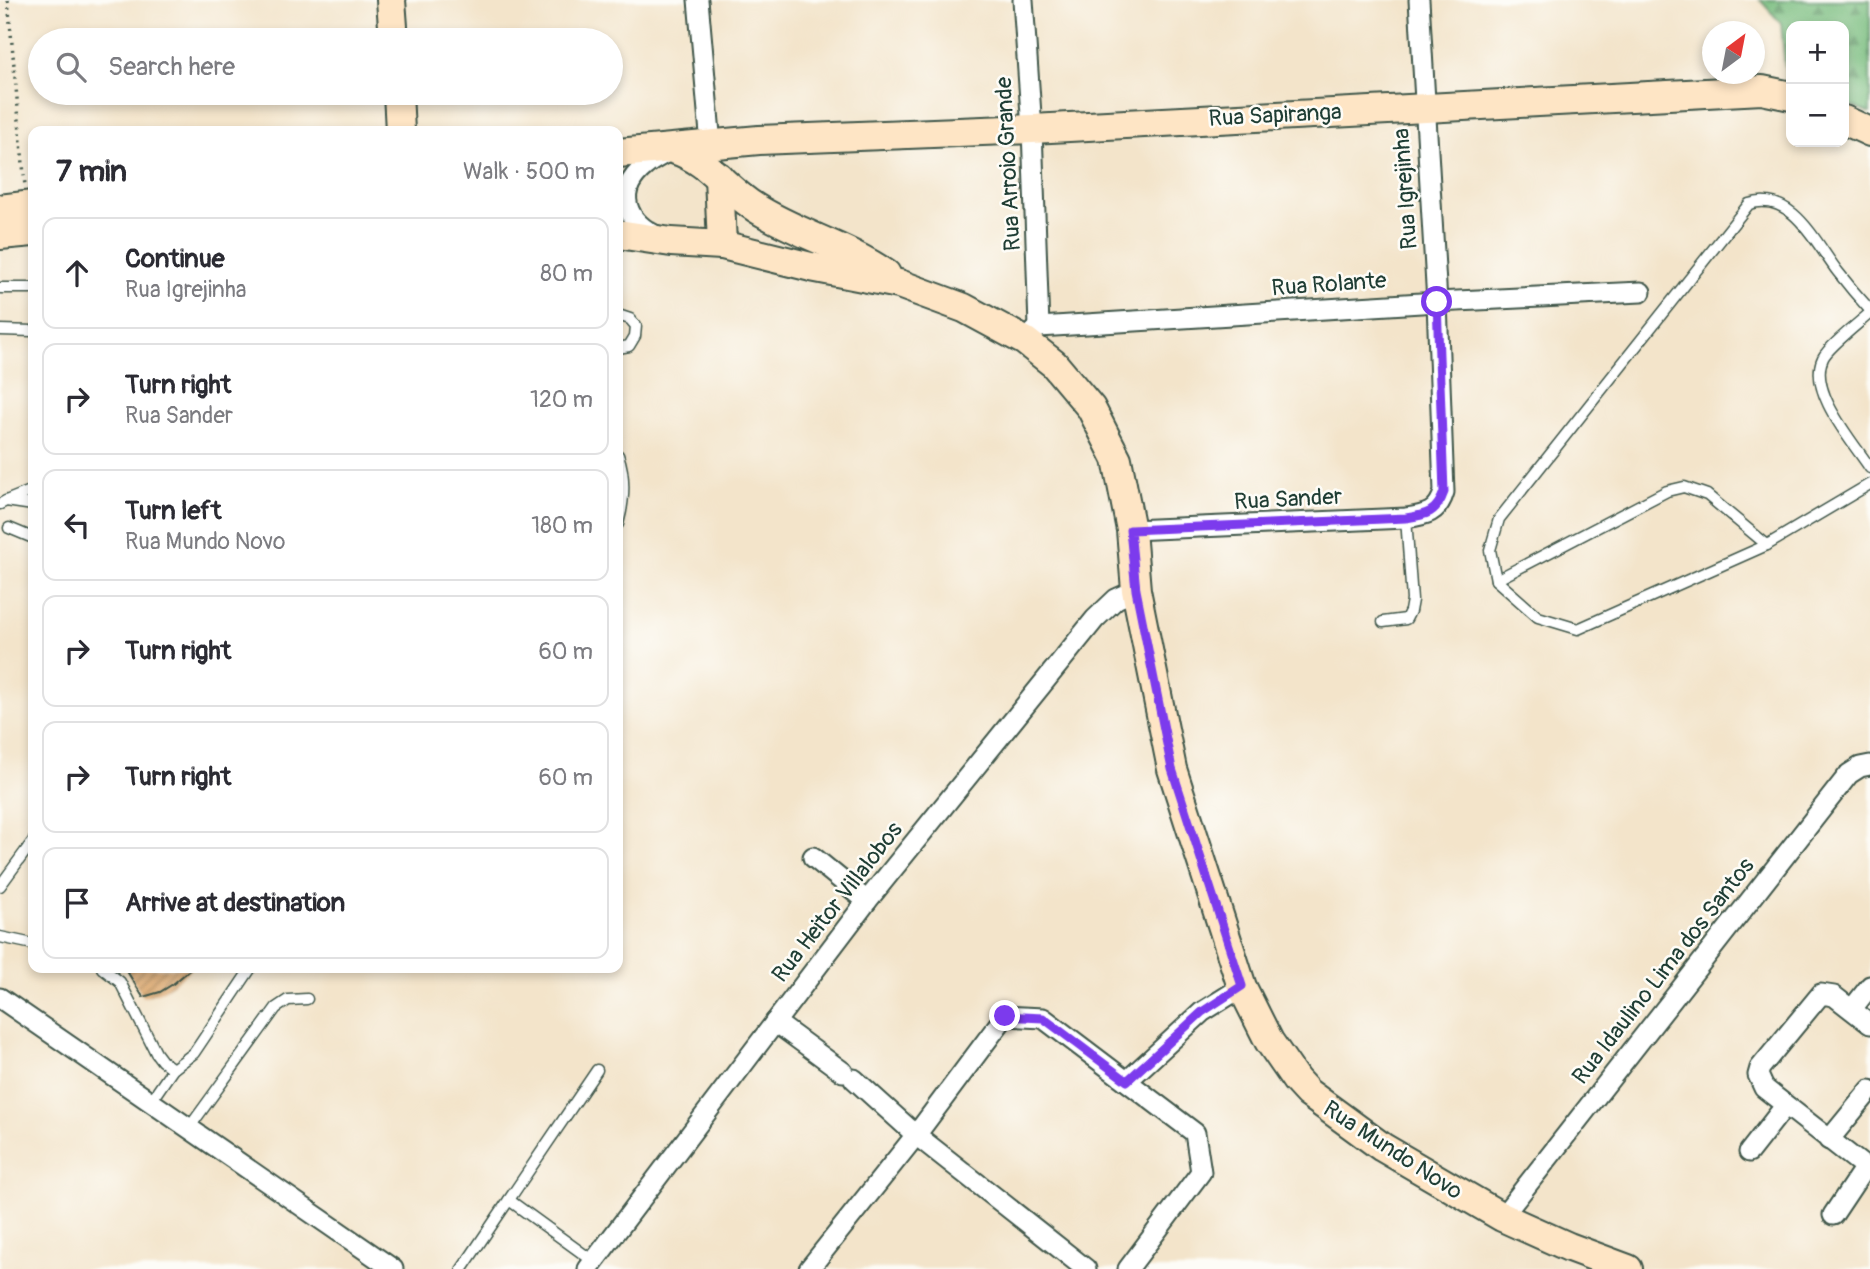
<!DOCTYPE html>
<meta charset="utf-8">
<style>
body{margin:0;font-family:Pangolin,sans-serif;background:#f7f7f7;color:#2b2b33}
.controls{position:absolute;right:21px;top:21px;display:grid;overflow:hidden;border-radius:14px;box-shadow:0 4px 10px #0003}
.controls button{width:63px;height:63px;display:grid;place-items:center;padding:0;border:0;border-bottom:2px solid #e1e1e2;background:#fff;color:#2b2b33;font:35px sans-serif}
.compass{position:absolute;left:1702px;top:21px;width:63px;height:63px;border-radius:50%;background:#fff;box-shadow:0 4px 10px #0003;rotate:32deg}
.stop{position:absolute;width:21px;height:21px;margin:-16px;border:5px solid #7c3aed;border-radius:50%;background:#fff}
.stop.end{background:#7c3aed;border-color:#fff;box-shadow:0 2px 7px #0008}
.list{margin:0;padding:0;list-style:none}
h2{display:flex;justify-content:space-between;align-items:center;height:91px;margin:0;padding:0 28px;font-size:30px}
h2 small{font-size:23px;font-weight:400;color:#7c7c81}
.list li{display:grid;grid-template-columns:46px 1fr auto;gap:21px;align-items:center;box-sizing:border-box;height:112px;margin:0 14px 14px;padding:0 14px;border:2px solid #e1e1e2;border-radius:14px}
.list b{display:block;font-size:26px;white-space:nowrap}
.list p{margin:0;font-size:23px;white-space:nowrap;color:#7c7c81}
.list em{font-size:23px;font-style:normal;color:#7c7c81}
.icon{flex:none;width:38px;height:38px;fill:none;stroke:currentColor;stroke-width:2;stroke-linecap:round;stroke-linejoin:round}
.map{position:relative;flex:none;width:1870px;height:1269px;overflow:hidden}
.search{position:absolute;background:#fff;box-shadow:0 4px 10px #0003;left:28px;top:28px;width:595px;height:77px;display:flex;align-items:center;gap:18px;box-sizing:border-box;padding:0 24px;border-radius:38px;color:#7c7c81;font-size:26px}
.panel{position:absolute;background:#fff;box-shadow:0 4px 10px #0003;left:28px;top:126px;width:595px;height:847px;border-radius:14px}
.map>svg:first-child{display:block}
.forest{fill:url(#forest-firs);stroke:#4c7e5a;stroke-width:2}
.building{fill:url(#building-hatch)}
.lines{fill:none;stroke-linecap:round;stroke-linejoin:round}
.lane-casing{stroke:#3f564a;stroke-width:13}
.street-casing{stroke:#3f564a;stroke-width:23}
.secondary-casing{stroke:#3f564a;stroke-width:32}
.path{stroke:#3f564a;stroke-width:3.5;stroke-dasharray:2 5;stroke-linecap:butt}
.lane{stroke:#fff;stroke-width:10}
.street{stroke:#fff;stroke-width:19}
.secondary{stroke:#fee5c5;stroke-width:28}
.route{stroke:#7c3aed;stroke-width:9}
.labels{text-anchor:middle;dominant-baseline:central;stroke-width:5;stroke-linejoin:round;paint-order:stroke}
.street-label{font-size:23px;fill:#1f3d34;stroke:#fdfcf7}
</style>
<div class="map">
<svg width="1870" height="1269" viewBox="0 0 1870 1269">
<defs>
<pattern id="forest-firs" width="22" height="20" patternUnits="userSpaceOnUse" patternTransform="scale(1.75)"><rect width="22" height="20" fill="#7abe80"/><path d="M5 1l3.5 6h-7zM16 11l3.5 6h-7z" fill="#639c6a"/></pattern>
<pattern id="building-hatch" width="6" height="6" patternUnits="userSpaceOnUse" patternTransform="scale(1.75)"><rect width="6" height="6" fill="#dba86f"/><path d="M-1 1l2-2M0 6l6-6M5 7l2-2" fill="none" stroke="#b18a5c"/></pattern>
</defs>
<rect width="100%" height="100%" fill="#fdfcf7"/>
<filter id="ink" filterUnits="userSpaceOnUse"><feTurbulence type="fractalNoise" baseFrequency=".0143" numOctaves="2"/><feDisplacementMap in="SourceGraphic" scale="14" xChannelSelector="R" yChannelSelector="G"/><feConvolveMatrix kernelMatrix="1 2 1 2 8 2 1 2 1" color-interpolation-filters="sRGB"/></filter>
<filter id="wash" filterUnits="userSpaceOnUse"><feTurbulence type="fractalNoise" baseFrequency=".00686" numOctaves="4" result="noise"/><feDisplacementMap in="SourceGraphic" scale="28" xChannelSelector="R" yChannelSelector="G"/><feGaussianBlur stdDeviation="1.57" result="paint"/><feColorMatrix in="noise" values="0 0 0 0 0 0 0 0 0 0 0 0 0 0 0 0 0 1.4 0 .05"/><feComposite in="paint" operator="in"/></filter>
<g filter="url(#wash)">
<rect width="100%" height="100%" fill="#f3e4ca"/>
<polygon class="forest" points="1760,0 1870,0 1870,113 1844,103 1844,26 1791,26 1791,81 1786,79 1781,23"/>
<g id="blocks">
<polygon class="building" points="125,968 192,968 173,984 160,992 143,997"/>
</g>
</g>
<g filter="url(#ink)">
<use href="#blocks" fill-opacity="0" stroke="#3f564a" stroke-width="2"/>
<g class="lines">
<g class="lane-casing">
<g id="lane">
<polyline points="0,288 33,288"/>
<path d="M1870 310C1859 298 1848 285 1838 272 1816 244 1793 190 1749 204L1499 519 1490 550 1496 580 1538 617 1578 629 1767 545 1870 484"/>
<path d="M1870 313C1859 323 1828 347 1823 358 1807 390 1853 442 1870 468"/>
<polyline points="618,315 630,319 636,326 635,336 629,346 618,348"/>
<polyline points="0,330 33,331"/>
<path d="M618 455C626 478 624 502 618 524"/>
<polyline points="6,501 33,490"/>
<polyline points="0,504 6,501 33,505"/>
<polyline points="9,528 33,538"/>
<polyline points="1496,580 1667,491 1684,487 1707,495 1767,545"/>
<polyline points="1383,622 1406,619 1410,611 1412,600 1406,518"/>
<polyline points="0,886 33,841"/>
<polyline points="0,937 33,944"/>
<polyline points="102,968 120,982 156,1053 162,1061 173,1069"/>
<polyline points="151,1101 173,1069 194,1053 251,968"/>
<polyline points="189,1128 276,1008 288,1000 307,999"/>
<polyline points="509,1200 593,1261"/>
<polyline points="462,1269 597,1070"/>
</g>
</g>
<g class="street-casing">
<g id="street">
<polyline points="698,0 711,145"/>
<polyline points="1023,0 1032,129 1039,327"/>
<path d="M659 237C626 222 613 192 645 166 652 160 661 156 669 151"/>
<polyline points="1025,341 1039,327 1437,302 1641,292"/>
<path d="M1131 530 1406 518C1426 515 1438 513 1444 492L1437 302 1419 0"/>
<polyline points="813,857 867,901"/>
<polyline points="0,998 393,1269"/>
<polyline points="1852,1009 1870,986"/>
<polyline points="775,1022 843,1072"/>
<polyline points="1870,1024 1834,996 1821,994 1760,1068 1758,1075 1764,1088 1870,1171"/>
<polyline points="854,1079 916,1135 1086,1269"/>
<polyline points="1127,1081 1202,1012 1242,987"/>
<polyline points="1829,1140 1870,1090"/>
<polyline points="1749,1152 1785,1106"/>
<polyline points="1833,1215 1865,1167"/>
<polyline points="1502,1217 1849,774 1860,767 1870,765"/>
<polyline points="588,1269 867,901 1095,619 1116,599 1136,590"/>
<polyline points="809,1269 916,1135 1005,1016 1043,1018 1195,1133 1201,1172 1128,1269"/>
</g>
</g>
<g class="secondary-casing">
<g id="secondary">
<polyline points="391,0 394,40"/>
<polyline points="398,93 400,131"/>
<polyline points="1844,120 1870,132"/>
<path d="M673 149C710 161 725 189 756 208 797 234 846 246 886 274"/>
<polyline points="618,153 759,140 1032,129 1762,90 1791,96"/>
<polyline points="719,177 722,245"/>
<polyline points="0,209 33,205"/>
<polyline points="618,234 671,242 722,245 811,267 899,284 964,308 1025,341 1054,364 1091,408 1117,459 1131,530 1136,590 1172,769 1242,987 1269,1041 1296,1080 1308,1093 1382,1147 1502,1217 1569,1247 1628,1269"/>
<polyline points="0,235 33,232"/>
</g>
</g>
<polyline class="path" points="8,0 25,186"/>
<use href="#lane" class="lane"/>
<use href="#street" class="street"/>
<use href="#secondary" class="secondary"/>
</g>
</g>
<g class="lines" filter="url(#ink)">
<path class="route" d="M1005 1016 1043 1018 1127 1081 1202 1012 1242 986 1172 769 1136 590 1130 530 1406 518C1426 515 1437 513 1444 492L1437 302"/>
</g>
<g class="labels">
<g class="street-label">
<text transform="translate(1275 115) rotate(-3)">Rua Sapiranga</text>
<text transform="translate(1008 164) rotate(-93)">Rua Arroio Grande</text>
<text transform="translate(1405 189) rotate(-94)">Rua Igrejinha</text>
<text transform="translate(1329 284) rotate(-4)">Rua Rolante</text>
<text transform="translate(1288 499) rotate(-3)">Rua Sander</text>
<text transform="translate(837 902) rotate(-52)">Rua Heitor Villalobos</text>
<text transform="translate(1663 971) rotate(-52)">Rua Idaulino Lima dos Santos</text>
<text transform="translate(1393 1150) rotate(33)">Rua Mundo Novo</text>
</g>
</g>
</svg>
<div class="controls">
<button>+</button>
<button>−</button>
</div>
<svg class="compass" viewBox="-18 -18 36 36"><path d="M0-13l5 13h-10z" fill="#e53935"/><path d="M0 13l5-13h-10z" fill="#7c7c81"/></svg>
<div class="stop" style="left:1437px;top:302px"></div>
<div class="stop end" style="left:1005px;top:1016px"></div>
<div class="search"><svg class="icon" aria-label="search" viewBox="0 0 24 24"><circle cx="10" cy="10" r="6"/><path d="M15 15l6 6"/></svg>Search here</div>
<section class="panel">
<h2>7 min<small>Walk · 500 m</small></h2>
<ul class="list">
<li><svg class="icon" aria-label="ahead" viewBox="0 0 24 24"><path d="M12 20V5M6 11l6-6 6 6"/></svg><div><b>Continue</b><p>Rua Igrejinha</p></div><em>80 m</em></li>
<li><svg class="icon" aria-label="right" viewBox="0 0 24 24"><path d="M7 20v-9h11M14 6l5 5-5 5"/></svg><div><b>Turn right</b><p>Rua Sander</p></div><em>120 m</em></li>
<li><svg class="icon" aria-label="left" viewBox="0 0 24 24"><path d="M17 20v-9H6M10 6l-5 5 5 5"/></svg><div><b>Turn left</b><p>Rua Mundo Novo</p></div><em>180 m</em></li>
<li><svg class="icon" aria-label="right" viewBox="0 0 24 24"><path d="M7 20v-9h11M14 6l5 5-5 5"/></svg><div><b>Turn right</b></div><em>60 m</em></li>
<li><svg class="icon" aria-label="right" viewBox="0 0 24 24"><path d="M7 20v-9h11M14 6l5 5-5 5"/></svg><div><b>Turn right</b></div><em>60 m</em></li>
<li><svg class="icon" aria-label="arrive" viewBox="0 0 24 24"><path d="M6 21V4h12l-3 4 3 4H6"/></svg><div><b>Arrive at destination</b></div></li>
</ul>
</section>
</div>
